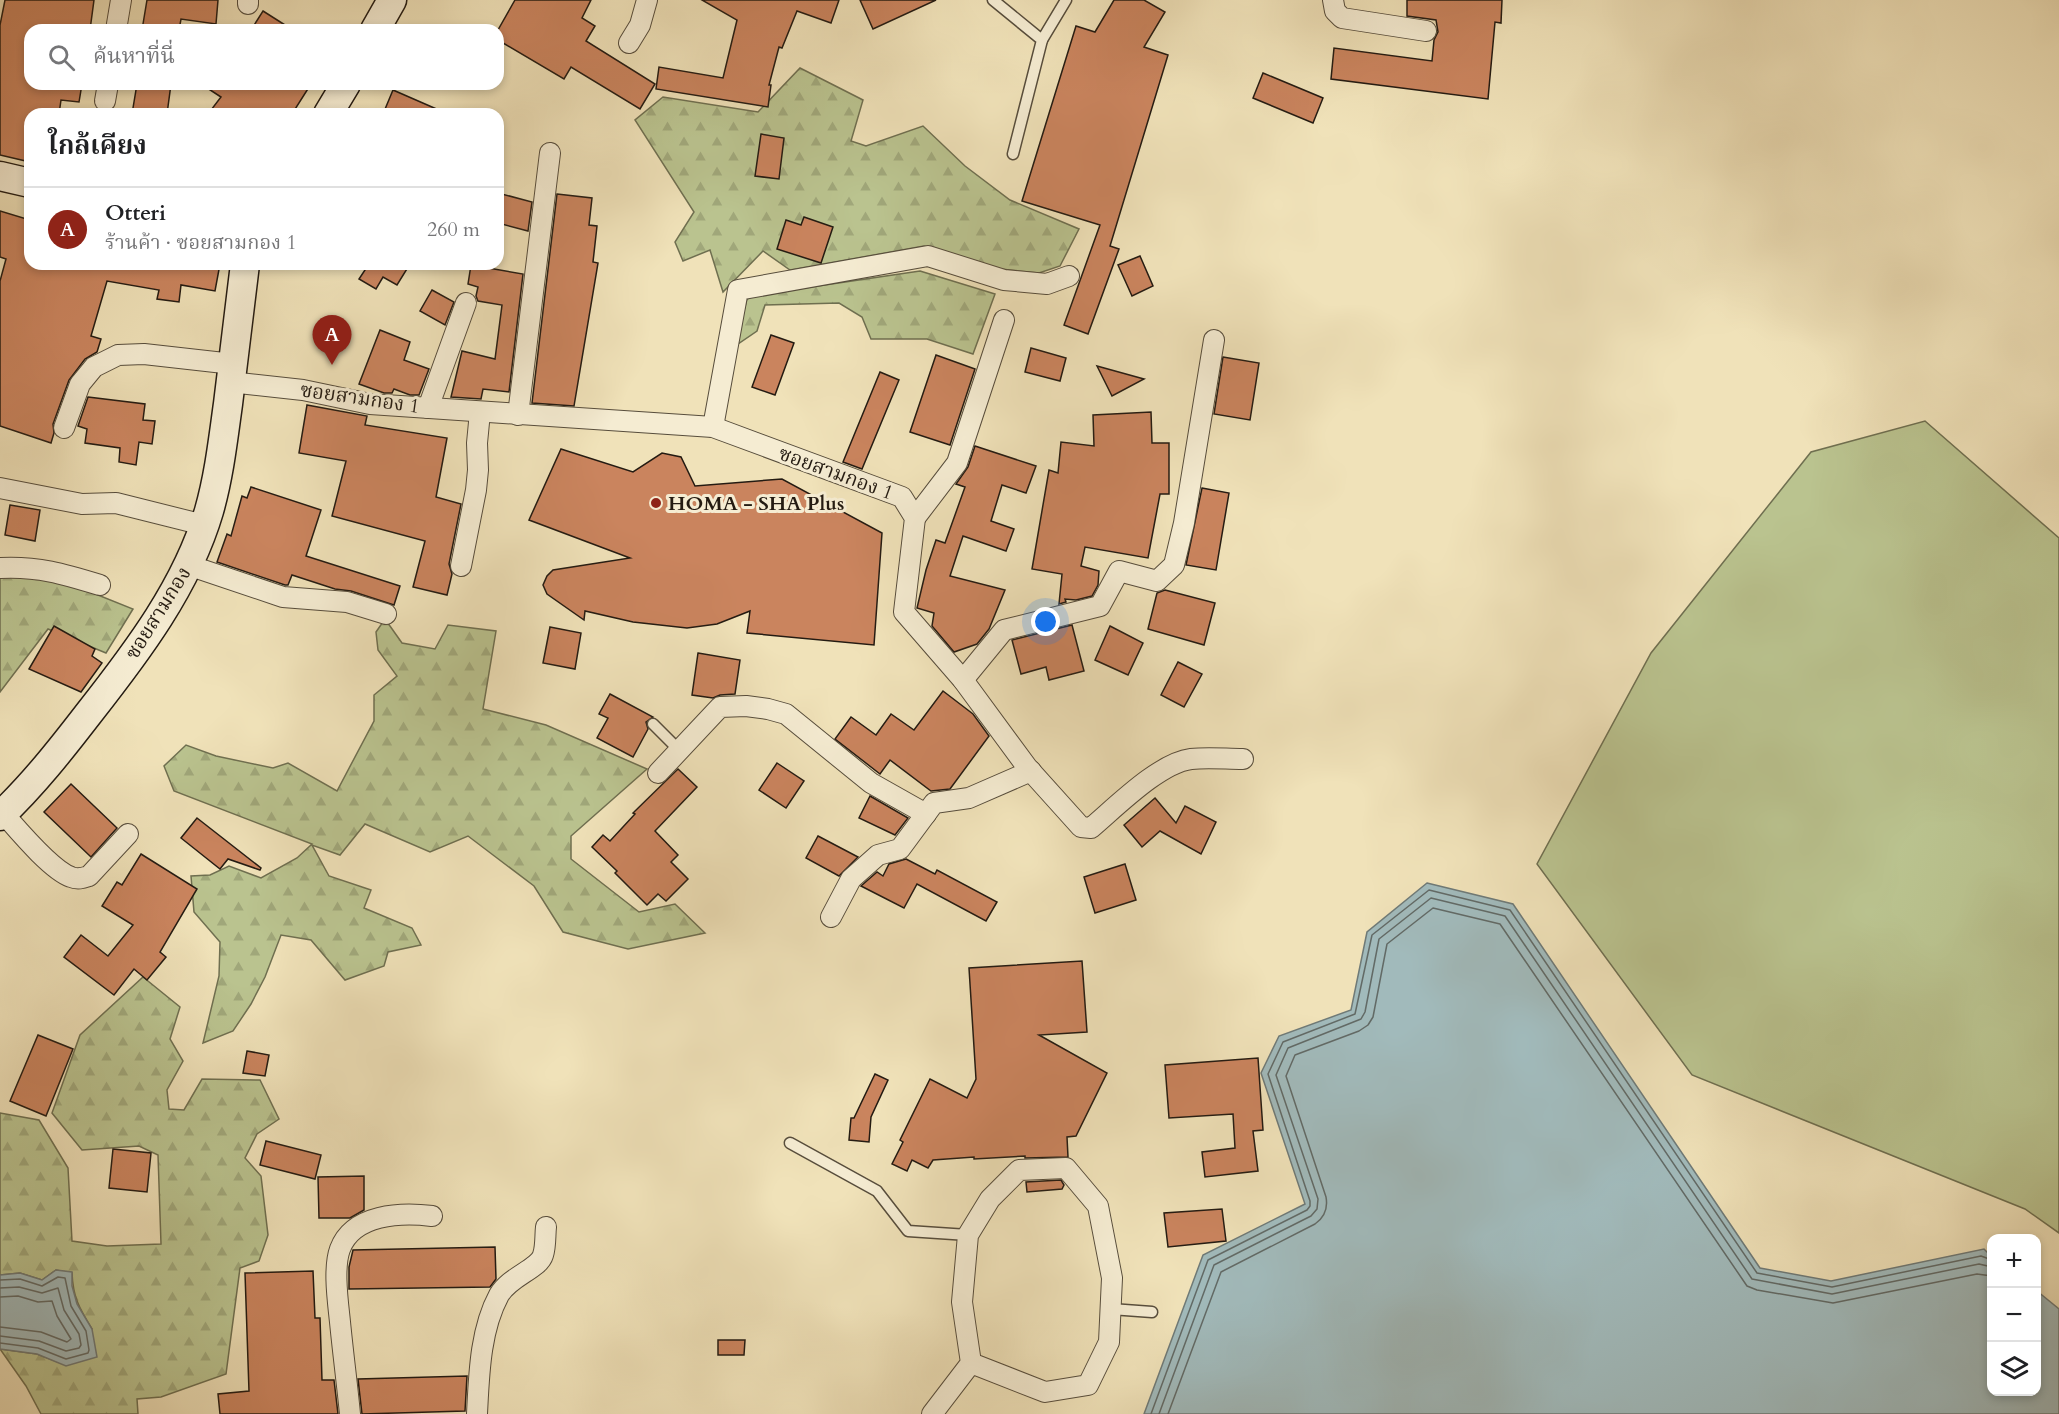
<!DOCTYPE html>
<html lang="th">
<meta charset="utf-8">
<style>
body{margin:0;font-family:Cardo,"Noto Serif Thai",serif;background:#f2f2f2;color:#202124}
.controls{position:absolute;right:18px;bottom:18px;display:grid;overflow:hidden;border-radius:12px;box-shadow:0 3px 9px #0003}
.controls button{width:54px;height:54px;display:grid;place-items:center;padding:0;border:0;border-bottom:2px solid #e0e0e0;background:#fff;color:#202124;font:30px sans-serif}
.you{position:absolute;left:1046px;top:622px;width:21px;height:21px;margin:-15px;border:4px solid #fff;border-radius:50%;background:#1a73e8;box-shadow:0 0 0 9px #1a73e833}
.badge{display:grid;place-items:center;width:39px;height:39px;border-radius:50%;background:#8f2418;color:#fff;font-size:20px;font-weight:700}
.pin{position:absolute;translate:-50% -50px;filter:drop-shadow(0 2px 3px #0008)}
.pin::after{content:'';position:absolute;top:32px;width:21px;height:18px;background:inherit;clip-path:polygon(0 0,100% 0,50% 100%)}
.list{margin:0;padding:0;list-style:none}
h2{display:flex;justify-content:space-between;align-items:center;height:78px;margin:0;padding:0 24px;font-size:26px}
h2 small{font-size:20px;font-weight:400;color:#757577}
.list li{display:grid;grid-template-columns:39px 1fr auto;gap:18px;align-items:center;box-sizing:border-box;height:84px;padding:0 24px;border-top:2px solid #e0e0e0}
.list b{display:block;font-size:22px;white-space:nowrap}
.list p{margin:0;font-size:20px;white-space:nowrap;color:#757577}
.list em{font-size:20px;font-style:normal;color:#757577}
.icon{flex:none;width:33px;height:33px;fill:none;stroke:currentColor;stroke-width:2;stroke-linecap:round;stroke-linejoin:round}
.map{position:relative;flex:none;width:2059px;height:1414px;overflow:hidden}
.search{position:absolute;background:#fff;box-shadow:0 3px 9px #0003;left:24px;top:24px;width:480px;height:66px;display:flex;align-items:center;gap:15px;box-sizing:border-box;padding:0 21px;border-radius:18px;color:#757577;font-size:22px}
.panel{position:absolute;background:#fff;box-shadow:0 3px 9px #0003;left:24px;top:108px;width:480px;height:162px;border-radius:18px}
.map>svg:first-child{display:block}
.grass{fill:#bac38f;stroke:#6f6f50;stroke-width:1.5}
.forest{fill:url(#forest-firs);stroke:#6f6f50;stroke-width:1.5}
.water{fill:#a1babb;stroke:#6f7a77;stroke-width:1.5}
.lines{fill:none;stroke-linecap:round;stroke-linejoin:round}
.shore{stroke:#626a66;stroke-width:1.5}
.building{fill:#ca845e;stroke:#241b12;stroke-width:1.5}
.lane-casing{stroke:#574d3c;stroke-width:13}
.street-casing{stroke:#574d3c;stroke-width:22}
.secondary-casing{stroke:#241b12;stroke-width:31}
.lane{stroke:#f5ecd2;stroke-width:10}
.street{stroke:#f5ecd2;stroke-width:20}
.secondary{stroke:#f5ecd2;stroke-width:28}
.poi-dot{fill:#8f2418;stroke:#f5ecd2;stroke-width:2}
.labels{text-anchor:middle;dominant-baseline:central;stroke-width:6;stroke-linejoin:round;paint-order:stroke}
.street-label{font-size:20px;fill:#241b12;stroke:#f5ecd2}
.poi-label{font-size:20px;font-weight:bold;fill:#241b12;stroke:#f5ecd2;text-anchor:start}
</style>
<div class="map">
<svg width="2059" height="1414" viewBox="0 0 2059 1414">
<defs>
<pattern id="forest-firs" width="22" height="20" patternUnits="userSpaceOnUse" patternTransform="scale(1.5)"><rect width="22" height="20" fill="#bac38f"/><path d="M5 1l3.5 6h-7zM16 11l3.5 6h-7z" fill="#a0a77a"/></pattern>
</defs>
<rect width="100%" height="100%" fill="#f0e2b9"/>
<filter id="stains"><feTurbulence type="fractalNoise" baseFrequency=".00333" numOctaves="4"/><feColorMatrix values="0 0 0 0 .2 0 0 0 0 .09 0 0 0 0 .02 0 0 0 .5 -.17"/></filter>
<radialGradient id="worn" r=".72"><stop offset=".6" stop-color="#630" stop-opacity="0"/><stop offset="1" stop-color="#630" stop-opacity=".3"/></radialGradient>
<polygon class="grass" points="1925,421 2059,538 2059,1233 2025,1209 1692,1075 1537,864 1651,653 1811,452"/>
<g class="forest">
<polygon points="800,68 863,100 851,141 866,146 923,126 965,166 1010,200 1079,229 1060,266 1039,273 1000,269 924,246 790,270 763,251 723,292 710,250 683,261 675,242 694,212 635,120 663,97 758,112"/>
<polygon points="920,271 995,294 973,354 927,339 871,339 862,317 839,303 765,305 757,331 735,346 747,299 756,295"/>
<polygon points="0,577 36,577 88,591 133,609 106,653 48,629 0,692"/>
<polygon points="385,619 402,643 435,649 448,625 496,631 483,709 546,725 647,769 571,836 571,859 639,912 675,904 705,933 628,949 563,932 534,886 468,836 430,852 365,824 340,855 312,845 329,876 371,890 364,908 412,928 421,945 388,952 384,966 345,980 311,940 281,935 265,977 251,1004 233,1031 203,1043 219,976 220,942 194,912 191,876 210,875 229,866 261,878 297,858 312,844 174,791 164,766 186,745 216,756 273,768 288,763 337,791 374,721 374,695 397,676 378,650 376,632"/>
<path d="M143 977 180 1007 170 1039 183 1061 167 1090 169 1109 184 1110 202 1079 260 1080 279 1119 257 1134 245 1158 261 1176 268 1235 259 1261 240 1268 226 1374 161 1397 137 1399 138 1414H41L26 1386 0 1349 37 1354 66 1365 92 1329C79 1308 73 1297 72 1273L56 1270 42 1280 20 1273 0 1275V1113L39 1120 68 1168 72 1241 107 1246 161 1244 158 1155 139 1146 82 1150 52 1113 80 1035Z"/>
</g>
<g class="water">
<polygon points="1427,883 1513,904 1760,1268 1831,1281 1984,1249 1991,1256 1992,1392 2036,1392 2037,1291 2059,1309 2059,1414 1144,1414 1203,1255 1305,1204 1261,1073 1279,1036 1351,1010 1367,932"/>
<polygon points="56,1270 72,1272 72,1286 77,1304 92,1329 97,1357 66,1366 37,1354 0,1349 0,1275 20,1273 42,1280"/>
</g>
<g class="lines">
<g class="shore">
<polyline points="0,1280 20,1279 42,1286 58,1277 65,1278 71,1306 86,1331 89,1350 88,1353 66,1359 38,1348 0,1343"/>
<polyline points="0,1288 19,1287 42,1293 58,1288 64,1310 79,1334 81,1345 79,1348 66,1351 39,1341 0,1336"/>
<polyline points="0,1297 18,1296 38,1302 52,1301 57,1316 71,1339 67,1342 41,1332 0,1327"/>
<polyline points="1151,1414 1208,1260 1307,1210 1310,1206 1310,1201 1268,1074 1283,1042 1355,1014 1372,935 1429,890 1510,910 1757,1273 1832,1287 1981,1256 1992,1260"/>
<polyline points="1159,1414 1214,1265 1311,1216 1317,1209 1318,1199 1276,1075 1288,1048 1361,1019 1365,1012 1379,939 1431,898 1505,916 1752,1279 1832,1294 1979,1264 1992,1267"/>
<path d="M1168 1414 1221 1272 1315 1224C1325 1217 1328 1208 1326 1197L1286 1076 1295 1055 1359 1031 1368 1025 1373 1017 1387 944 1433 908 1500 924 1747 1286 1757 1290 1833 1303 1977 1274 1992 1276"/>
</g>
</g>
<g class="building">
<polygon points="5,0 94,0 90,30 30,30 30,84 82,84 79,102 61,100 59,114 30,114 30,162 0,155 0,25"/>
<polygon points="147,0 218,0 216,24 181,19 179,30 142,30"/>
<polygon points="515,0 591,0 582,18 595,26 586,41 655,84 640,109 571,67 564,79 498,40 498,30"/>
<polygon points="702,0 839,0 831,23 797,11 782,48 779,47 769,85 771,85 768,107 656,89 659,67 723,78 737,20"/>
<polygon points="860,0 936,0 873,29"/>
<polygon points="1114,0 1144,0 1165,12 1144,47 1168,55 1110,246 1119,249 1088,334 1064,325 1100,225 1022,201 1076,26 1095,32"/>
<polygon points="1407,0 1502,0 1501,23 1495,22 1488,99 1331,79 1334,48 1432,61 1434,40 1438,32 1436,20 1407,16"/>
<polygon points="263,11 293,30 251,30"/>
<polygon points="1263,73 1323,98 1313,123 1253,98"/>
<polygon points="137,84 171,84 167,114 132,114"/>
<polygon points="201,84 311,84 292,114 208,114 221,97"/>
<polygon points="393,90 448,114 383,114"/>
<polygon points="761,134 784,138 779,179 755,176"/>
<polygon points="498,193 532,202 528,231 498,223"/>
<polygon points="557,194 592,198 589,225 597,226 593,262 598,263 574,406 532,403"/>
<polygon points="0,211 30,220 30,264 220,264 215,291 181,285 179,302 157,299 159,290 107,281 91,336 101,339 97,352 85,359 69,380 53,424 54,433 51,443 0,426 0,281 6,259 0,257"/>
<polygon points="804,217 833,227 821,263 777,249 786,220 801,225"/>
<polygon points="1140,256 1153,286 1132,296 1118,265"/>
<polygon points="362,264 410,264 397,285 383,277 376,289 359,279 367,267"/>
<polygon points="471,265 523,274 509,392 483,389 481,399 451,397 462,351 495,359 502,305 478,301 476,296 478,287 468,284"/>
<polygon points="432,290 454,302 445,325 420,311"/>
<polygon points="380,330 410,342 404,360 429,369 419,395 410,395 394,389 392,393 384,393 359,384"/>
<polygon points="771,335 794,343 775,395 752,387"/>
<polygon points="1031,348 1066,358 1060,381 1025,372"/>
<polygon points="936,355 975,369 950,445 910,432"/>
<polygon points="1223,357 1259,363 1250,420 1214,414"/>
<polygon points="1097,366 1144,379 1112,396"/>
<polygon points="880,372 899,380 862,469 843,462"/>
<polygon points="88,397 145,404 143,420 155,421 152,444 139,442 136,465 119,462 120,448 85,443 87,429 78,426"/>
<polygon points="307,405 367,416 365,425 447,438 436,497 461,504 449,564 452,574 447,595 413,587 425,541 332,516 346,461 299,453"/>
<polygon points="1151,412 1152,443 1169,443 1169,494 1160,494 1148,558 1085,547 1081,566 1099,571 1098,585 1092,596 1076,600 1065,599 1066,602 1059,604 1062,574 1032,569 1049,470 1058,473 1061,442 1094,446 1093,415"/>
<polygon points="975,446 1036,466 1026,493 1002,485 991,521 1014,529 1006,551 963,536 950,576 1005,590 989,629 977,644 954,652 932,626 934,613 917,608 926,570 936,540 945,543 965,487 956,484 968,467"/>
<polygon points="561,449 633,472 662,453 681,457 695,486 782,479 882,533 874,645 747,633 750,611 717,624 687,628 633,622 585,611 584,620 547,594 543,585 547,576 553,570 630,558 529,520"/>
<polygon points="251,487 321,510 306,556 400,586 394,605 351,591 335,589 292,575 288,585 285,585 217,562 227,534 231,536 242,496 247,498"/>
<polygon points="1202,488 1229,493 1216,570 1186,565"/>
<polygon points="10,505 40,510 35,541 5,535"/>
<polygon points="1165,590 1215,603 1204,645 1148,629 1157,593"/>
<polygon points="1072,625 1084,671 1049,680 1046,667 1021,674 1012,640"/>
<polygon points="54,626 95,649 92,656 102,663 81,692 29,669"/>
<polygon points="1110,626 1143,643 1128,675 1095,660"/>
<polygon points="550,627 581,633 575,669 543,663"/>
<polygon points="698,653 740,660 735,694 720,695 713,698 692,695"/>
<polygon points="1178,662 1202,674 1184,707 1161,695"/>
<polygon points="943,691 973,714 989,736 950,789 931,791 890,760 880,774 835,739 851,717 876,735 891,714 914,730"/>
<polygon points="610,694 653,717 646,722 648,729 633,757 597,738 608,718 599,714"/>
<polygon points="777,763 804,781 786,808 759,790"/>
<polygon points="678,769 697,787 655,831 678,855 671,862 688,879 666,901 658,894 647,905 615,873 617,871 592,847 603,835 610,841 635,814 633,813"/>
<polygon points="71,784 117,828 91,857 44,812"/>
<polygon points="870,796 908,818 895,835 859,818"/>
<polygon points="1155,798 1176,823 1185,806 1216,822 1201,854 1160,831 1142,847 1124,825"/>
<polygon points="197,818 261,868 260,870 228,859 220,869 181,838"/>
<polygon points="818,836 858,857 839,876 806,858"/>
<polygon points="141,854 197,889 160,952 166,957 147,980 134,969 114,995 64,957 81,935 108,956 133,925 102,906 117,882 122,885"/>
<polygon points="906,859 935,874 937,870 997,902 986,921 917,884 904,908 861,886 877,872 883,876 889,864"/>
<polygon points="1125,864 1136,900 1095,913 1084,877"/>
<polygon points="1082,961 1087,1032 1039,1035 1107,1073 1076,1136 1067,1137 1068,1157 1025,1158 1025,1156 974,1159 974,1157 933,1160 928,1168 912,1160 907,1171 892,1164 903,1142 900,1140 930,1079 967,1098 976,1079 969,968"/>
<polygon points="38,1035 73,1049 46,1116 10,1101"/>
<polygon points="247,1051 269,1055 265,1076 243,1073"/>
<polygon points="1258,1058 1263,1130 1253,1131 1258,1171 1205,1177 1202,1152 1235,1148 1233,1114 1169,1118 1165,1065"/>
<polygon points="875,1074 888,1080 871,1117 869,1142 849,1140 851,1118 854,1118"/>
<polygon points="266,1141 321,1155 315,1179 260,1165"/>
<polygon points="113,1149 151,1153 147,1192 109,1188"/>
<polygon points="364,1176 364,1210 350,1218 319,1218 318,1177"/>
<polygon points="1061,1180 1064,1185 1062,1189 1027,1192 1026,1182"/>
<polygon points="1222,1209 1226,1241 1168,1247 1164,1213"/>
<polygon points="495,1247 496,1279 490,1287 349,1289 349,1267 353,1250"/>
<polygon points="313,1271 315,1318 320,1318 322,1380 334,1380 338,1414 220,1414 218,1394 249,1391 245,1273"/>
<polygon points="718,1340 745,1340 744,1355 718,1355"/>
<polygon points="467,1376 465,1411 362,1414 358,1379"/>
</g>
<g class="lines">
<g class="lane-casing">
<g id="lane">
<polyline points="993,0 1042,40 1013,154"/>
<polyline points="1042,40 1066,0"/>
<polyline points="653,724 679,750"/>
<polyline points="790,1143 877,1191 908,1231 968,1235"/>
<polyline points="1111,1309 1152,1312"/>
</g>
</g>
<g class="street-casing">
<g id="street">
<polyline points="1333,0 1335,11 1342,18 1426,31"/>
<polyline points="248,4 248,0"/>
<polyline points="116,30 121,0"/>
<polyline points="629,43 640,25 647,0"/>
<polyline points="105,101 108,84"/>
<path d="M230 382 303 390 370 404 713 427 902 497 915 518 904 612 963 680 1027 767 1081 827 1091 828C1116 807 1159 763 1191 759 1208 757 1226 759 1243 759"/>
<polyline points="428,408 466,303"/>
<polyline points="518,415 550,153"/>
<polyline points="713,427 738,290 928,256 1004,280 1047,284 1069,276"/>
<polyline points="64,428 80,384 94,367 118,355 144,354 233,364"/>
<polyline points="0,488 82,504 116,503 204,525"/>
<polyline points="915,518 957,463 1004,320"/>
<polyline points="188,565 283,597 347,602 386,614"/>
<polyline points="461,566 476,490 478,470 477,443 480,412"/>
<path d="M0 568C38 566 64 574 100 585"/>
<polyline points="963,680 1004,630 1100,606 1119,571 1157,581 1174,565 1184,523 1214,340"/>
<polyline points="658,773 720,707 746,706 768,709 786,714 871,783 926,814"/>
<path d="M3 813C18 830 51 870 71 877 78 880 83 878 89 876L128 834"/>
<polyline points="831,917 851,879 878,855 900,849 934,803 969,798 1031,771"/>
<path d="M350 1414C347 1383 343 1353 340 1322 338 1302 333 1268 340 1249 353 1214 401 1212 432 1216"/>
<path d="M477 1414C479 1375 480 1330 499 1295 510 1276 539 1269 543 1255 546 1246 545 1235 546 1227"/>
<polyline points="932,1414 971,1363 962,1302 968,1235 990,1199 1019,1170 1066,1168 1098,1206 1112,1278 1109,1342 1088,1385 1045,1392 971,1363"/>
</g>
</g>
<g class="secondary-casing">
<g id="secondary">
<polyline points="375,30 392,0"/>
<polyline points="328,114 346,84"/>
<polyline points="0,176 30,183"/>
<path d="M0 816C33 785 62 748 89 713 137 652 187 586 209 511 219 476 223 440 228 404 234 357 239 311 245 264"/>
</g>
</g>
<use href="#lane" class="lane"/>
<use href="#street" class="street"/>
<use href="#secondary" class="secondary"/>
</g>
<circle class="poi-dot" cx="656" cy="503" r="6"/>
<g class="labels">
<g class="street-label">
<text transform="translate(360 398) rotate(8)">ซอยสามกอง 1</text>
<text transform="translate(836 473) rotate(20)">ซอยสามกอง 1</text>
<text transform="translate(158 613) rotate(-58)">ซอยสามกอง</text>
</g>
<g class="poi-label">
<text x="668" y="503">HOMA - SHA Plus</text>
</g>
</g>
<rect width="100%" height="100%" filter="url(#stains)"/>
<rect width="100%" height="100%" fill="url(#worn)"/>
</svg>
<div class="controls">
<button>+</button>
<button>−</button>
<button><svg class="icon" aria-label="layers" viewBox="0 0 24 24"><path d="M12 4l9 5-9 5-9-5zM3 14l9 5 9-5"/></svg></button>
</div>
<div class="you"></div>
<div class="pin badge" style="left:332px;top:365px">A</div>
<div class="search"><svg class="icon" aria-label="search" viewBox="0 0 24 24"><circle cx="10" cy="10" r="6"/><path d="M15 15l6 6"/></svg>ค้นหาที่นี่</div>
<section class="panel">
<h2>ใกล้เคียง<small></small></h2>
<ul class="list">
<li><span class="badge">A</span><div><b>Otteri</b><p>ร้านค้า · ซอยสามกอง 1</p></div><em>260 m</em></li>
</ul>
</section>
</div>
